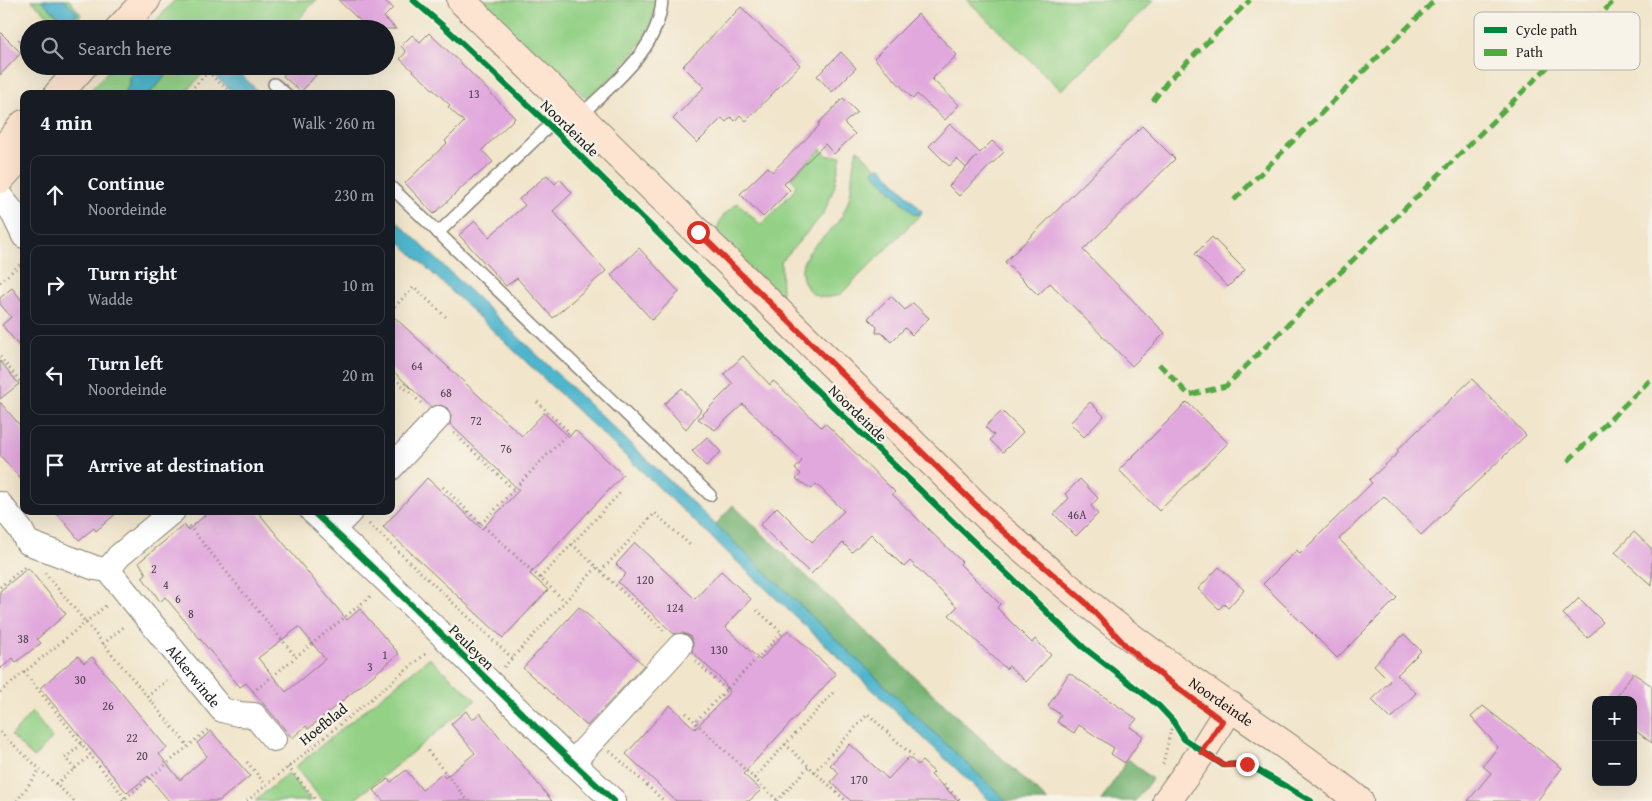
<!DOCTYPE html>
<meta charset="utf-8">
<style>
body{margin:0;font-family:"Gentium Book Plus",serif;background:#242831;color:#f1f3f6}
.controls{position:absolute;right:15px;bottom:15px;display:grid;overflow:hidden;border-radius:10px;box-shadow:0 5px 20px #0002}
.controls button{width:45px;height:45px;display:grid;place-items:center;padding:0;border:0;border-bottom:1px solid #363941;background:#171b24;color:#f1f3f6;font:25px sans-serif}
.stop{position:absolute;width:15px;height:15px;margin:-11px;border:4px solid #d93025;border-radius:50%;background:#fff}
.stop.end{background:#d93025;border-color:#fff;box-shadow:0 1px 5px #0008}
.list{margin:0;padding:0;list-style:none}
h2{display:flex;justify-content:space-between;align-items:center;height:65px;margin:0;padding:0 20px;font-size:21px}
h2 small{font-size:16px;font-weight:400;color:#9ea1a6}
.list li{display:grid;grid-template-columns:32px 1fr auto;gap:15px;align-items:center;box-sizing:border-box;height:80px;margin:0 10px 10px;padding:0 10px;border:1px solid #363941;border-radius:10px}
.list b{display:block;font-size:19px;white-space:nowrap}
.list p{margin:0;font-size:16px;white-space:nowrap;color:#9ea1a6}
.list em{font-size:16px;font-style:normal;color:#9ea1a6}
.icon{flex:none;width:28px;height:28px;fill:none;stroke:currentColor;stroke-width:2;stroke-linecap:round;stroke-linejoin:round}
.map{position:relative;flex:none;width:1652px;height:801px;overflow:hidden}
.search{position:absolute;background:#171b24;box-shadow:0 5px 20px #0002;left:20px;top:20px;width:375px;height:55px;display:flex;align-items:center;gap:12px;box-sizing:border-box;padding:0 18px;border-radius:28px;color:#9ea1a6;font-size:19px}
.panel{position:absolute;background:#171b24;box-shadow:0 5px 20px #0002;left:20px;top:90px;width:375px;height:425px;border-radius:10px}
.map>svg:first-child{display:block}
.green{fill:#94d187;stroke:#587652}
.forest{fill:#77b374;stroke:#4a6848}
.water{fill:#4fb6cd;stroke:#366974}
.building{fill:#e1a8dd;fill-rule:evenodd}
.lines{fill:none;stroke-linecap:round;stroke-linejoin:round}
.lane-casing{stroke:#868074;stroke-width:14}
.street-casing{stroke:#868074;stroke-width:26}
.secondary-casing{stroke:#868074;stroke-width:30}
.path{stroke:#868074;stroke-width:3;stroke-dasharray:1 4;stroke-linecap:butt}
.lane{stroke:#fff;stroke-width:11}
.street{stroke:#fff;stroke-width:24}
.secondary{stroke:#fde4d0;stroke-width:28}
.quiet{stroke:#52a943;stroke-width:5;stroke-dasharray:10 5;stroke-linecap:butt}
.cycleway-casing{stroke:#f7f3e8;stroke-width:9}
.cycleway{stroke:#00873e;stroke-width:6}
.route{stroke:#d93025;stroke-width:6}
.labels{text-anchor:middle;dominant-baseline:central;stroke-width:4.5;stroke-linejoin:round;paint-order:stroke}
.number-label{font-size:12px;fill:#4d3f4c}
.street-label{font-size:15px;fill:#1c1c1c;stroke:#f7f3e8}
.key{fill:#f7f3e8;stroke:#b5b2ab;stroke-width:1}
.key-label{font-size:14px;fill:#1c1c1c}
</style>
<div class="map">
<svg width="1652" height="801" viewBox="0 0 1652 801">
<rect width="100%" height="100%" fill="#f7f3e8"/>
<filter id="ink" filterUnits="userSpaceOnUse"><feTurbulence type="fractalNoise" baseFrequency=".02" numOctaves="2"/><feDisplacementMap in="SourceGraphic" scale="10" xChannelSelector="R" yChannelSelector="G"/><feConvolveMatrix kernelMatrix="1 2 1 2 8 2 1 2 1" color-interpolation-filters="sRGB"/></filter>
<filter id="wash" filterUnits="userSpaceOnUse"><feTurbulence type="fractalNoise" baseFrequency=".0096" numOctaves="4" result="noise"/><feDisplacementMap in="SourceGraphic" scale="20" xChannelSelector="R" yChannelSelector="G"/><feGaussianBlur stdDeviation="1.12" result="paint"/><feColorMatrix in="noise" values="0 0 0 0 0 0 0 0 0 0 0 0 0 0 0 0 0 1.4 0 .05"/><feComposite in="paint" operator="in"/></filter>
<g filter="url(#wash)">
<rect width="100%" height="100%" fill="#f1e5cb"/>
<g class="green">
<path d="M31 0H41L65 23H69L78 14 64 0H69L81 14C78 21 71 28 62 28Z"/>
<polygon points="175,0 316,0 290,29 148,29"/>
<path d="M476 0H655C654 8 654 16 651 23 640 53 613 75 591 96L585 97 564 78 556 77Z"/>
<polygon points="967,0 1154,0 1061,90"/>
<polygon points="113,66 148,66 142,73 129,78 129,86 122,94 87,94"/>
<polygon points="175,66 204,66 207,69 184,94 149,94"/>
<path d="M821 149 828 156H841L834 188 824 213 781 262 782 293 778 296 716 236C717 221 725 212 738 203L761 225 793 192 796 185 791 178Z"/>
<path d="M858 149 876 168 874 171 877 176 914 214H921L840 295C828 298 816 300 808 289 787 258 825 241 840 219 843 215 846 207 848 202 854 185 850 166 858 149Z"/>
<polygon points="429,658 476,700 353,801 323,801 295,767"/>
<polygon points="32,712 52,738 34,758 11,736"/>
<polygon points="288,773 311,801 255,801"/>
</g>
<g class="forest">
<polygon points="733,505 801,571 1048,801 997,801 710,531"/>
<polygon points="1128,759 1152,779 1135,801 1101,801"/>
</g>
<g class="water">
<polygon points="41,0 64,0 78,13 77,15 69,23 65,22"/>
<polygon points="148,66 175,66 149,94 122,94 129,86 129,78 132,73 142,73"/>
<polygon points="204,66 232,66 261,94 235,94"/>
<polygon points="877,167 881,167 921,210 922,212 921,214 914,214 877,176 873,171"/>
<polygon points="391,216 428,251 1006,801 990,801 391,234"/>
</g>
<g id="blocks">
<g class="building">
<polygon points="338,0 384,0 393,8 384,17 396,29 369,29"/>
<polygon points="741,7 800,65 746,121 740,115 735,121 731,117 726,122 722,118 697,143 673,119 704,87 683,66"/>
<polygon points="918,14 957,55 932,79 959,105 945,120 917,94 913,99 874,58"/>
<polygon points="0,32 21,53 0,75"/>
<polygon points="429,33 465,67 515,118 482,150 493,162 476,176 475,175 434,214 405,183 447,143 445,141 464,122 448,107 450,105 400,59 406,52 401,46 412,35 420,42"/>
<polygon points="841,52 856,68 832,92 817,76"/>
<polygon points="291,66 308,66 317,74 301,92 283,76"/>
<polygon points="843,98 857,112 844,123 855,134 834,154 825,144 784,184 790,190 763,217 740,194 768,167 772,172 819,126 818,124"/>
<polygon points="950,124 980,153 992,141 1004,152 959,196 949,186 977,156 966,168 957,159 949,166 929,146"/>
<polygon points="1142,126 1175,159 1083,250 1165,333 1132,366 1050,283 1038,295 1005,262"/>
<polygon points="547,175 555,184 560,179 572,193 553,211 606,271 553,318 517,278 506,286 459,235 475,221 489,237 525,205 519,199"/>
<polygon points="1212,237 1245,270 1228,287 1195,254"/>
<polygon points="639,248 679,292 652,320 611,275"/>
<polygon points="12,288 24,303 24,352 2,325 11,317 0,304 0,298"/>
<polygon points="891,296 905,310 913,303 929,318 912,335 905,328 891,342 882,333 876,333 877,327 868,318"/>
<polygon points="391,314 522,436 544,413 569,437 575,430 623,475 530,574 548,590 503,638 383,527 427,478 482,529 519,490 450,424 451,415 447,408 441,405 431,407 391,369"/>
<polygon points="743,356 770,385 773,381 777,384 821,427 825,423 895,492 892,494 962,562 960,564 1000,604 997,608 1032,643 1035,639 1051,655 1026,682 1009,666 1006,669 949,615 957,607 910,561 904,567 871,534 852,552 843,543 811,574 760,525 777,507 812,542 844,511 816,484 812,489 796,479 801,474 795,469 802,461 743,404 715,430 698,419 733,384 724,374"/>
<polygon points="0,361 19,384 0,399"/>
<polygon points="1472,379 1526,435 1421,535 1384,496 1339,539 1397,598 1337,658 1263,584 1297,550 1300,554 1333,521 1372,483 1369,480 1399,452 1397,450"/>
<polygon points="682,388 701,410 686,429 664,404"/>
<polygon points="0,402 24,430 24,483 0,455"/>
<polygon points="1090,402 1104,416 1084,437 1070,423"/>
<polygon points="1187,402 1228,443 1159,511 1119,470"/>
<polygon points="1002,411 1023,432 1003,452 990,440 994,435 985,427"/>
<polygon points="707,437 721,452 706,466 692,451"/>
<polygon points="1080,479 1098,498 1091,506 1098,514 1076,536 1054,514 1069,498 1065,494"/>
<polygon points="55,511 119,511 96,531 94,528 79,540"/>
<path d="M210 511H257L347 620 360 609 399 654 308 729 306 726 292 738 246 683 240 687 165 597 160 602 155 594 142 577 146 574 139 562 184 525 188 530ZM299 627 325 659 286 692 258 658Z"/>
<polygon points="1634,532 1652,549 1652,586 1615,552"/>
<polygon points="635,543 695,599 721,571 751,599 725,627 760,660 788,630 836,674 743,774 761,790 749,801 676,801 626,754 670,705 695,729 730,692 722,680 692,652 693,642 690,636 683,633 674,634 618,582 626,574 616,564"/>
<polygon points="1219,567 1244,590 1228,608 1224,604 1219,609 1198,589"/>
<polygon points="28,568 66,614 37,639 41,643 16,662 13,658 0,669 0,591"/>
<polygon points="1579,598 1603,622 1588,638 1563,614"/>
<polygon points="579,607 644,665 587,726 523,668"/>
<polygon points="1404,634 1421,651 1397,675 1416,693 1391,719 1372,700 1390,681 1374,665"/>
<polygon points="78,656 84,663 92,657 142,718 167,748 159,754 180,780 207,756 197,743 211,731 250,776 219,801 169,801 148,776 127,793 40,688"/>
<polygon points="1069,673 1137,719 1130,727 1143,736 1125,763 1111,754 1114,748 1079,725 1074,733 1057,722 1061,715 1048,706"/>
<polygon points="1633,673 1652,686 1652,743 1633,729 1633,700 1614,700"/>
<polygon points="1483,706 1562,768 1537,801 1468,801 1491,773 1483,766 1498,747 1471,717"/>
<polygon points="466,711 472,720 480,713 552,801 383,801 374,790 388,779 391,782 406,770 422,790 442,774 445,778 475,753 451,724"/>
<polygon points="850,744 888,779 909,757 918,765 922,761 934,772 931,775 959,801 851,801 831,782 839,773 830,765"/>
</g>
</g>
</g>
<g filter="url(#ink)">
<use href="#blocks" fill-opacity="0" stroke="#868074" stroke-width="1"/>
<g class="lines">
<g class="lane-casing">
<g id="lane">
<polyline points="274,84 286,94"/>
<path d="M580 116C612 84 659 50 662 0"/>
<polyline points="391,187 710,495"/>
<polyline points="438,233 570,106"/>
</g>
</g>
<g class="street-casing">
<g id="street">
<polyline points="0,196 12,211 24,236"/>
<polyline points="391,468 438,418"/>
<path id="s1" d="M0 504 21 530 27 542 95 568 108 570 222 710 238 714 254 715 274 739"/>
<path d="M312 511C416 605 511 707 614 801"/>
<polyline points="333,530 351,511"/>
<polyline points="108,570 119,556 173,511"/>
<polyline points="572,763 680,646"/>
</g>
</g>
<g class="secondary-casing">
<g id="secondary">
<path id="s2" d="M461 0 998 527C1044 567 1090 607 1139 643 1212 697 1289 744 1359 801"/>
<polyline points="119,29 146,0"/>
<polyline points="58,94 83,66"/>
<polyline points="0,153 24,124"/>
<polyline points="0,179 19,158 24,149"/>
<polyline points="1167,801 1202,752 1231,706"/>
</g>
</g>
<g class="path">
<polyline points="26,32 18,41 29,52"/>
<polyline points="187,94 208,72 232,94"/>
<polyline points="0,282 24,261"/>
<polyline points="391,310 414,287 446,317"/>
<polyline points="0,357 24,386"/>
<polyline points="391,375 422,404"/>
<polyline points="537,402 569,432 481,524 565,601"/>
<polyline points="454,433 514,490"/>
<polyline points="443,487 481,524"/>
<polyline points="369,524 512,658"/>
<polyline points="189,526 296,657"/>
<polyline points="572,544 664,631"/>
<polyline points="601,571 655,513 690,545"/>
<polyline points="45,573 188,746"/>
<polyline points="540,578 620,493"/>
<polyline points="0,587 26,566"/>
<polyline points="757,610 782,633 695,722 777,800"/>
<polyline points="103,644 126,625"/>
<polyline points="696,661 726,690"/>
<polyline points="504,667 597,567"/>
<polyline points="24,672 125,798"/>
<polyline points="0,692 108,604"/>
<polyline points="253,692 372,595"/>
<polyline points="147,697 170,678"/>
<polyline points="686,713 695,722"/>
<polyline points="0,732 74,801"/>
<polyline points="785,744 846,801"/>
<polyline points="428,751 468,801"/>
<polyline points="610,751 664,801"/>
<polyline points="247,762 266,785"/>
<polyline points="1163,764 1173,721"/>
<polyline points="288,767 317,801"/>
<polyline points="75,769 65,758 82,744"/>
<polyline points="814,772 868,714 916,759"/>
<polyline points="754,778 833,693"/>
<polyline points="56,784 91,755"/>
<polyline points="944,785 961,801"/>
<polyline points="17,801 40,769"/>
<polyline points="122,801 210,728"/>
<polyline points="247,801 428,652"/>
<polyline points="777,801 809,766"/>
</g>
<use href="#lane" class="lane"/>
<use href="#street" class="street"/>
<use href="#secondary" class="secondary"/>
<g class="quiet">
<polyline points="1153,101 1167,82 1250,0"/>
<polyline points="1234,200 1435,0"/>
<polyline points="1159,364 1189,395 1226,386 1615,0"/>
<polyline points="1568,461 1652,378"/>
</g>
<g class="cycleway-casing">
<g id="cycleway">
<polyline points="413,0 450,32 550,126 808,382 1083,647 1159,706 1173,721 1184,739 1223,765 1247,764 1311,801"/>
<path d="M312 511C416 605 511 707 614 801"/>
</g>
</g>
<use href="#cycleway" class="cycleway"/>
</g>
</g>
<g class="lines" filter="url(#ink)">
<polyline class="route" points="698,232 998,527 1085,602 1127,647 1166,679 1222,721 1202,752 1224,765 1247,764"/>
</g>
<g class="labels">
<g class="number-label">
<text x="474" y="93">13</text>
<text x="417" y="365">64</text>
<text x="446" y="392">68</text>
<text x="476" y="420">72</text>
<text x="506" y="448">76</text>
<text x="1077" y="514">46A</text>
<text x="154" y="568">2</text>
<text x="645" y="579">120</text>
<text x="166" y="584">4</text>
<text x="178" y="598">6</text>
<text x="675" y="607">124</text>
<text x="191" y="613">8</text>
<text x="23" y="638">38</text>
<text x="719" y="649">130</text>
<text x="385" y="654">1</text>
<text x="370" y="666">3</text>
<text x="80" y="679">30</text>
<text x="108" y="705">26</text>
<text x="132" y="737">22</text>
<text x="142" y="755">20</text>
<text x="859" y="779">170</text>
</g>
<g class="street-label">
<text transform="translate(570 128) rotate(44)">Noordeinde</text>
<text transform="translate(858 413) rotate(44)">Noordeinde</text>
<text transform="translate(472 647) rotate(45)">Peuleyen</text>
<text stroke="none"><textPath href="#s1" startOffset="269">Akkerwinde</textPath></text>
<text stroke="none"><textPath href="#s2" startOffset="1036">Noordeinde</textPath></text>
<text transform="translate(323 724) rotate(-39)">Hoefblad</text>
</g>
</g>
<rect x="1474" y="12" width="166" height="58" rx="8" class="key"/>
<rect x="1484" y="27" width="23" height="6" fill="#00873e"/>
<rect x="1484" y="49" width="23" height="7" fill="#52a943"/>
<g class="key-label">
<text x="1516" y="35">Cycle path</text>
<text x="1516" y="57">Path</text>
</g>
</svg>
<div class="controls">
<button>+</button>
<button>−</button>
</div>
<div class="stop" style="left:698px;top:232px"></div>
<div class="stop end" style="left:1247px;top:764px"></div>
<div class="search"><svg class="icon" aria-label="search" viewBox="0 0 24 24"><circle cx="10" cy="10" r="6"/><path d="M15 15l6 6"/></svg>Search here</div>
<section class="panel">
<h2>4 min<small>Walk · 260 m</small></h2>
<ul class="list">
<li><svg class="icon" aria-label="ahead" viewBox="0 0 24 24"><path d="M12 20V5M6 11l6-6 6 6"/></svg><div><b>Continue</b><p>Noordeinde</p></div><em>230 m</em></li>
<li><svg class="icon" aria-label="right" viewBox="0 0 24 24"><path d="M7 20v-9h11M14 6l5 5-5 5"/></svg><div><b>Turn right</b><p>Wadde</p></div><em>10 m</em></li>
<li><svg class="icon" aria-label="left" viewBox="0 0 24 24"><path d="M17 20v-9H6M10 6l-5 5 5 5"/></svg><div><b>Turn left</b><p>Noordeinde</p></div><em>20 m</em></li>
<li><svg class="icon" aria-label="arrive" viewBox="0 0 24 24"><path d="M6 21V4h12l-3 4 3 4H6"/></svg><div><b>Arrive at destination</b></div></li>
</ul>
</section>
</div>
